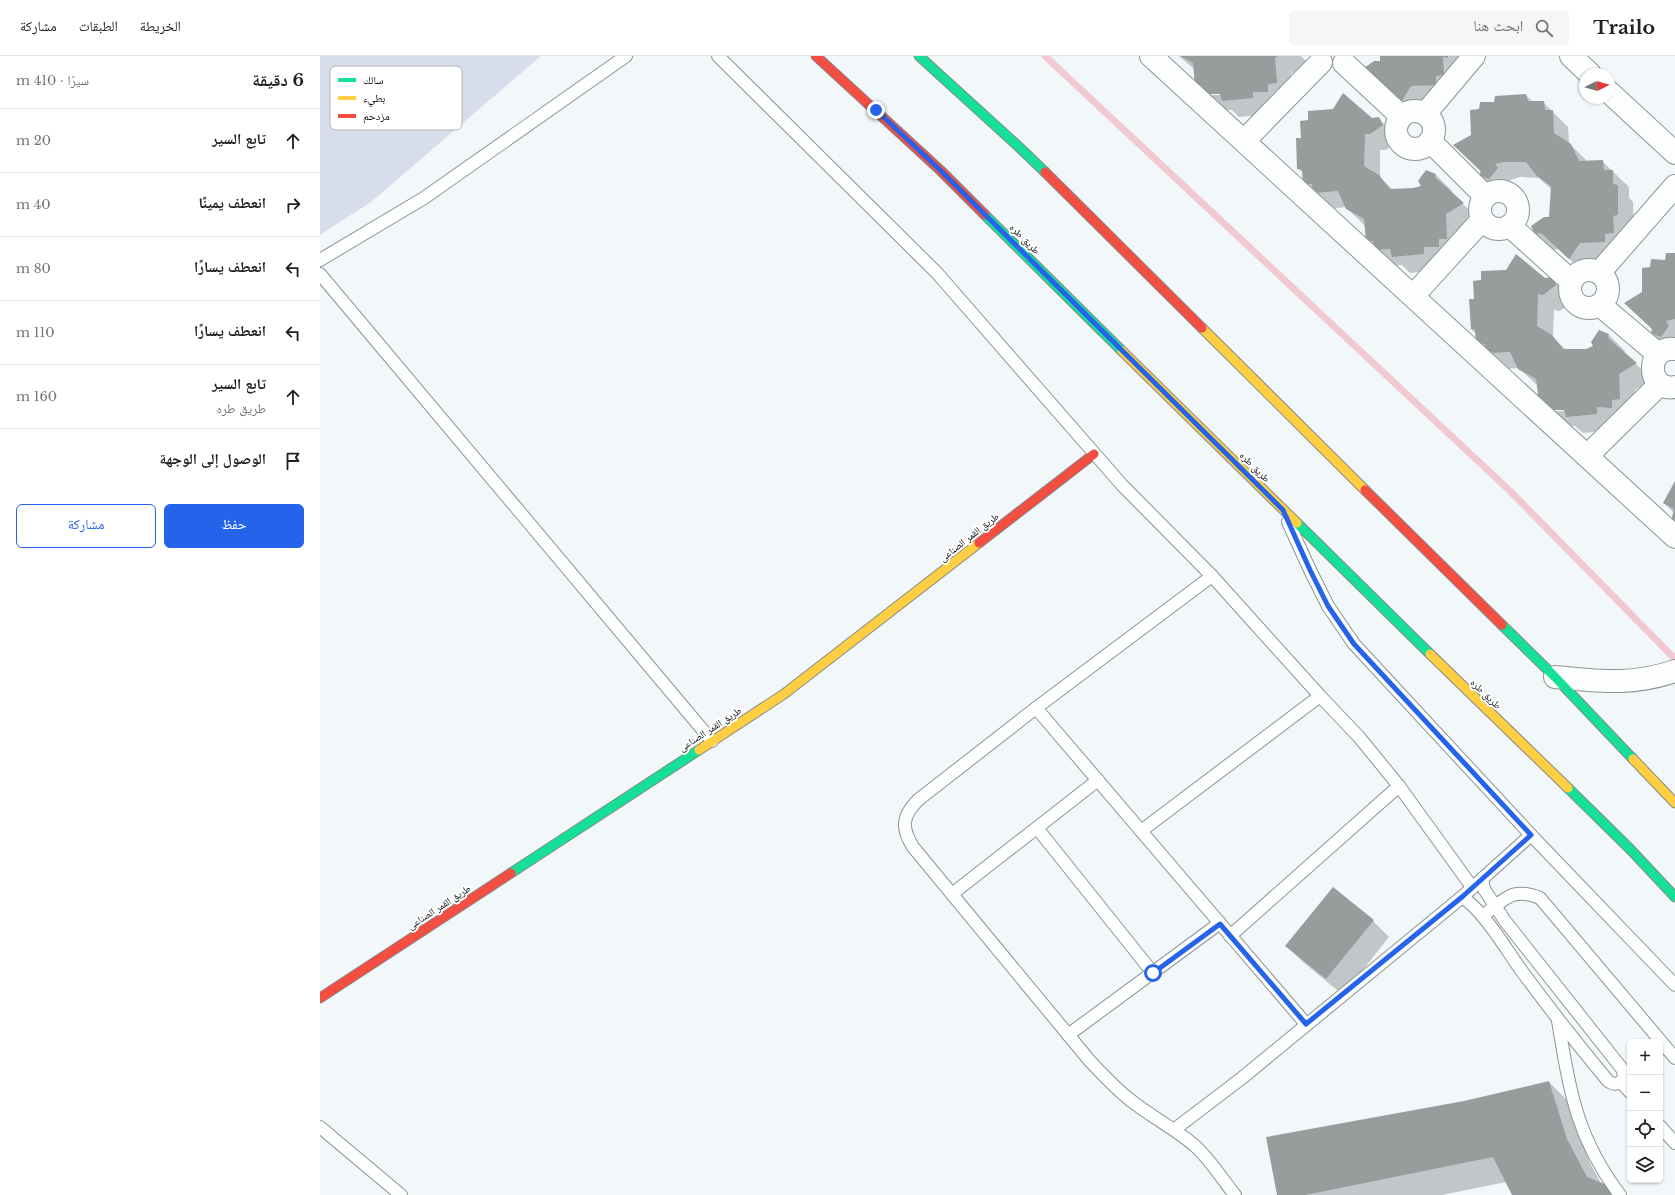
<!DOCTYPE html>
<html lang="ar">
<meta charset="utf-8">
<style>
body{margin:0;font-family:"Libre Baskerville","Noto Naskh Arabic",serif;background:#f6f6f6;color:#202124;direction:rtl}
.controls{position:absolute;right:12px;bottom:12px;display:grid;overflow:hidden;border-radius:6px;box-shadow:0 1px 3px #0004}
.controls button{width:36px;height:36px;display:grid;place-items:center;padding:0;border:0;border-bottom:1px solid #e0e0e0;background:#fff;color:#202124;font:20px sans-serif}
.compass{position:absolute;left:1259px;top:12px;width:36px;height:36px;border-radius:50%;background:#fff;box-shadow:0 1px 3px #0004;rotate:84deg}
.stop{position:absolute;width:12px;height:12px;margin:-9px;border:3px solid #2563eb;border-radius:50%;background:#fff}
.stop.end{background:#2563eb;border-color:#fff;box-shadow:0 1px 4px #0008}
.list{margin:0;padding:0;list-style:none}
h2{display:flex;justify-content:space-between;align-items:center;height:52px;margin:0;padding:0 16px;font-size:17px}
h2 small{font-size:13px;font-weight:400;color:#757577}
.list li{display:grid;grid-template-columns:26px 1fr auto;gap:12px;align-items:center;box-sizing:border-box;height:64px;padding:0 16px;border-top:1px solid #e0e0e0}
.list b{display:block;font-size:15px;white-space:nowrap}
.list p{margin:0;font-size:13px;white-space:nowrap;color:#757577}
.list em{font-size:13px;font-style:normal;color:#757577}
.actions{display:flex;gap:8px;padding:12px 16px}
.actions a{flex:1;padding:9px 0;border:1px solid #2563eb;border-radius:6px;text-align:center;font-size:14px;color:#2563eb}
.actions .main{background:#2563eb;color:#fff}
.icon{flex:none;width:22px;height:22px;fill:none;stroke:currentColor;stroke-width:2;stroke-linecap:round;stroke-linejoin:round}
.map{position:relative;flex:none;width:1355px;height:1139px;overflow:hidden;direction:ltr}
header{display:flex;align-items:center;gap:24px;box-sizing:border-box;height:56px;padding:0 20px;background:#fff;border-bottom:1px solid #e0e0e0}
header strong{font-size:19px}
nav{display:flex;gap:22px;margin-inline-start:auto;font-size:14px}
.search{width:280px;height:36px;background:#f6f6f6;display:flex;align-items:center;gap:10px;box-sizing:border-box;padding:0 14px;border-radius:6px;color:#757577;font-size:15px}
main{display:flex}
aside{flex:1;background:#fff}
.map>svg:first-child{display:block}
.cemetery{fill:#d7ddeb}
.shadow{fill:#0003;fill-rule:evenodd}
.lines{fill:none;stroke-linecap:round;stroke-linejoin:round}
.stream{stroke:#f1cad1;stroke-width:7}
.building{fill:#989c9d}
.lane-casing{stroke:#909394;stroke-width:14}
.street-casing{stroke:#909394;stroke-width:24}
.fast-casing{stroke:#87898a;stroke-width:11}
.slow-casing{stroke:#87898a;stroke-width:11}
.jam-casing{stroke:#87898a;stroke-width:11}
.lane{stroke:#fdfefe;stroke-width:12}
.street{stroke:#fdfefe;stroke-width:22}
.fast{stroke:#16e098;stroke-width:9}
.slow{stroke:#ffcf43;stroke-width:9}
.jam{stroke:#f24e42;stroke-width:9}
.route{stroke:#2563eb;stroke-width:5}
.labels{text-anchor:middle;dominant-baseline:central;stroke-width:4;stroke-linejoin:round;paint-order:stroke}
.street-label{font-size:10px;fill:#0d0d0d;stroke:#fff}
.key{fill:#fff;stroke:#b6b6b6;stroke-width:1}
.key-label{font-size:11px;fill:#0d0d0d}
</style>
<header>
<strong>Trailo</strong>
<div class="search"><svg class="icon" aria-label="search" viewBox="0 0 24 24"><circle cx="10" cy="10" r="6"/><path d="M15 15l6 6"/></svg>ابحث هنا</div>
<nav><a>الخريطة</a><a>الطبقات</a><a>مشاركة</a></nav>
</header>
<main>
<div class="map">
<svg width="1355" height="1139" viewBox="0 0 1355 1139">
<rect width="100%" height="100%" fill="#f2f8fa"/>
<polygon class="cemetery" points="0,0 221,0 51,146 0,179"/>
<g class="shadow">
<path d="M859 0H981L988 7 971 18 972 43 949 58 919 61 912 54H901L876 30 875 14ZM890 37H905V39H890Z"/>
<polygon points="1061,0 1143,0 1139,17 1140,35 1132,36 1131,44 1107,46 1097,61 1069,37 1060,6"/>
<polygon points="1206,39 1213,46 1223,46 1248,71 1249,87 1267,105 1282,105 1309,131 1309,142 1313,146 1314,175 1301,202 1277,203 1266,218 1238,193 1232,194 1215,177 1230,162 1232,134 1219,122 1200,121 1190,124 1193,129 1186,139 1177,135 1160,119 1161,116 1134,89 1152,80 1160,54 1175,47"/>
<polygon points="1058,62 1074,78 1078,85 1066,94 1060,94 1060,121 1072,133 1093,133 1102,130 1115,118 1132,135 1131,137 1159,163 1120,214 1090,217 1082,209 1072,210 1046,185 1045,170 1026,151 1010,153 984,127 983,117 978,112 1052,63"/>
<polygon points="1355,198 1355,296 1348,293 1332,277 1333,273 1323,237 1331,212 1346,205"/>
<path d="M1231 222 1248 238 1251 246 1240 255 1234 254 1233 281 1246 294H1266L1275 290 1289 279 1305 295 1304 297 1332 323 1315 334 1316 359 1292 374 1263 377 1255 370H1245L1220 346 1218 330 1199 312 1184 313 1157 288 1156 278 1151 273 1155 244ZM1233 353H1249V355H1233Z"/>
<polygon points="1355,427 1354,457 1344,447"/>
<polygon points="1013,832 1053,865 1069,881 1023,939 983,906 967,890"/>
<polygon points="1229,1026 1252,1049 1270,1107 1281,1127 1193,1139 1186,1126 1122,1139 958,1139 1144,1046"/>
</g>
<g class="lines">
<polyline class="stream" points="725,0 1189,434 1355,603"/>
</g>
<g class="building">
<polygon points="860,0 958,0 955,2 957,27 948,28 948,36 933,36 933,42 902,45 900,38 884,38 883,30 875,30 873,7"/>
<polygon points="1060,0 1128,0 1128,2 1123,1 1124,19 1116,20 1116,29 1091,30 1081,46 1041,14 1054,5 1060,5"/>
<polygon points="1023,37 1052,62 1059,61 1063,69 1050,78 1045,78 1044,110 1059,119 1070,133 1093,132 1101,130 1098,125 1106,114 1116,118 1115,121 1144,147 1126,158 1127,183 1119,183 1119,191 1104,191 1104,198 1072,201 1070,193 1055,194 1053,185 1046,186 1044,163 1026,153 1018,135 993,137 992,128 983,128 982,114 977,113 976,82 981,82 980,65 988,64 988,55 1013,53"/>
<polygon points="1206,38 1208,45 1224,45 1225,54 1233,54 1234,77 1251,88 1259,105 1283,104 1284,114 1293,114 1293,128 1298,129 1298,159 1293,160 1294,177 1285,178 1285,186 1260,187 1249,203 1221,177 1215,178 1211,170 1224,161 1229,161 1231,130 1217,120 1206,106 1183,106 1175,108 1178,112 1169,123 1159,119 1161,115 1133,89 1151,79 1150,54 1159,53 1160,46 1174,46 1175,40"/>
<polygon points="1346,197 1355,197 1355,263 1346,265 1349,270 1341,281 1331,277 1332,273 1304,247 1322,236 1322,212 1330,211 1331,203 1345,204"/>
<polygon points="1196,198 1225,222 1232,221 1236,229 1223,239 1218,238 1217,270 1232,279 1243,293 1266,293 1273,290 1271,286 1279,274 1289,278 1288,282 1317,307 1299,318 1300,343 1292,344 1292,352 1277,351 1277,358 1246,361 1244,354 1228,354 1226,346 1219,346 1216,323 1198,313 1190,296 1166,297 1165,288 1156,288 1155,274 1151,273 1149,243 1154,243 1153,225 1161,224 1161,215 1186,214"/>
<polygon points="1355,425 1355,472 1350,470 1354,453 1343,447"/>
<polygon points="1013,831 1054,864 1006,923 965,890"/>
<polygon points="1229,1025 1247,1083 1267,1121 1287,1129 1296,1139 1192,1139 1173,1101 985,1139 957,1139 946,1081 1144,1045"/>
</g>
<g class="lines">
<g class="lane-casing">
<g id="lane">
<polyline points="398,0 617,217 802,429 892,520 1000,640 1039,681 1079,730 1152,831"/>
<polyline points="0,204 104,142 306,0"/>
<polyline points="0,218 392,685"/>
<polyline points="968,466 990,514 1008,550 1034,588 1211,779 1355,929"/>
<path d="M892 520 716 652 598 744C582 760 581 772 593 791L769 1004C782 1018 794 1031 809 1043 830 1060 854 1072 874 1089 890 1103 902 1123 915 1139"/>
<polyline points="716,652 986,968"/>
<polyline points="717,772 833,917"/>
<polyline points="821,775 1000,640"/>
<polyline points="632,838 778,724"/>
<path d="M1142 841C1163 854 1186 893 1201 914 1229 952 1258 989 1288 1025 1297 1032 1306 1025 1303 1014L1185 865 1164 833 1162 823"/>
<path d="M1169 855C1188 840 1195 832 1220 842L1355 1002"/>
<polyline points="910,880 1079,730"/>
<path d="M1238 965C1250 1035 1256 1081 1300 1139"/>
<polyline points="748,979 900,867"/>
<polyline points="1301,1026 1310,1036"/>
<polyline points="1340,1070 1355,1087"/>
<polyline points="0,1071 81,1139"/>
<polyline points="855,1073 922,1022 1142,841 1211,779"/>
</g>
</g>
<g class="street-casing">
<g id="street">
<polyline points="831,0 1355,481"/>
<polyline points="1251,0 1270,18"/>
<polyline points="1024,7 1081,60"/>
<polyline points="1289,36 1355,97"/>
<circle cx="1095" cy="74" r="19"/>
<polyline points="1105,58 1154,0"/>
<polyline points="924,85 1001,6"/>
<polyline points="1110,85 1165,140"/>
<circle cx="1179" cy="154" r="19"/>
<polyline points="1190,170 1251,225"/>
<circle cx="1269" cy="233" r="19"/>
<polyline points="1279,217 1355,130"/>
<polyline points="1093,240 1162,164"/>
<polyline points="1280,249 1338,298"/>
<path d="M1355 293C1325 290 1326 336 1355 331"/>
<polyline points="1267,400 1340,328"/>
<path d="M1235 621C1280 625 1311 630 1355 615"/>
</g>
</g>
<g class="fast-casing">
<g id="fast">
<polyline points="599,0 699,91 725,116"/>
<polyline points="665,159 802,295"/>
<polyline points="977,467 1110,598"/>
<polyline points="1182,569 1235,621 1313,703"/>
<polyline points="1248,732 1310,793 1355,841"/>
<polyline points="191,817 379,694"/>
</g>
</g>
<g class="slow-casing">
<g id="slow">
<polyline points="882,272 1045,434"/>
<polyline points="802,295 977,467"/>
<polyline points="1110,598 1248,732"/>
<polyline points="379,694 464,638 659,487"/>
<polyline points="1313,703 1355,747"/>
</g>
</g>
<g class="jam-casing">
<g id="jam">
<polyline points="496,0 620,114 665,159"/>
<polyline points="725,116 882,272"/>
<polyline points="1045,434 1182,569"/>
<polyline points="659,487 774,398"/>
<polyline points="0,942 191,817"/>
</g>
</g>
<use href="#lane" class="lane"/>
<use href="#street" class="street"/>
<use href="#fast" class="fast"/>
<use href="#slow" class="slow"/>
<use href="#jam" class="jam"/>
</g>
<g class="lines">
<polyline class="route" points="556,54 620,114 963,454 990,514 1008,550 1034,588 1211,779 1142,841 986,968 900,868 833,917"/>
</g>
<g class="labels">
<g class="street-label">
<text transform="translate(705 183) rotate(45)">طريق طره</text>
<text transform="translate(935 411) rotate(45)">طريق طره</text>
<text transform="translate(649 481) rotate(-38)">طريق القمر الصناعى</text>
<text transform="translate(1166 638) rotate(44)">طريق طره</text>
<text transform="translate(390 673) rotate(-33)">طريق القمر الصناعى</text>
<text transform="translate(119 851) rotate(-33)">طريق القمر الصناعى</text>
</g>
</g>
<rect x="10" y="10" width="132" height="64" rx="6" class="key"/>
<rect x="18" y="22" width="18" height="4" fill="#16e098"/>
<rect x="18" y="40" width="18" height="4" fill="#ffcf43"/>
<rect x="18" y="58" width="18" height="4" fill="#f24e42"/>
<g class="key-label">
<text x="43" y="28">سالك</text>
<text x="43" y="46">بطيء</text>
<text x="43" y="64">مزدحم</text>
</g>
</svg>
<div class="controls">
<button>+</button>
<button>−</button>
<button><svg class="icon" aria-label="locate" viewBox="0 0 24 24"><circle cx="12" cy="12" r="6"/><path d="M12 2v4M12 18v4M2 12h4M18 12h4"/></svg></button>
<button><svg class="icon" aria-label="layers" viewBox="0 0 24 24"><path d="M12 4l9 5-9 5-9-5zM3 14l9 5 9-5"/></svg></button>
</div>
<svg class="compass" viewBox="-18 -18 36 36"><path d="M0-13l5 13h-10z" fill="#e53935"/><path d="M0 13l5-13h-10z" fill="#757577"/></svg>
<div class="stop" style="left:833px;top:917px"></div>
<div class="stop end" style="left:556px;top:54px"></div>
</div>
<aside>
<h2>6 دقيقة<small>سيرًا · 410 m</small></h2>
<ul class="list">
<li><svg class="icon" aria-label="ahead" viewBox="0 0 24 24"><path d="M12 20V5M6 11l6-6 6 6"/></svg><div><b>تابع السير</b></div><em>20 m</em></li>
<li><svg class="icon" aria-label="right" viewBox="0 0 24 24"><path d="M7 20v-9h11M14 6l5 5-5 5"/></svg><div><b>انعطف يمينًا</b></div><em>40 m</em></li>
<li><svg class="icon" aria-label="left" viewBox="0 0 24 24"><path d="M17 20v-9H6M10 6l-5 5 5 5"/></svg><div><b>انعطف يسارًا</b></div><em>80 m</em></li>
<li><svg class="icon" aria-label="left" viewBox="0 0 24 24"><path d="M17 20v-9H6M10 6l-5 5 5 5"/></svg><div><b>انعطف يسارًا</b></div><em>110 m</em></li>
<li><svg class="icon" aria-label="ahead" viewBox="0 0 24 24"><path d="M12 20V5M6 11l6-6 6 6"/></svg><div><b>تابع السير</b><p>طريق طره</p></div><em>160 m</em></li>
<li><svg class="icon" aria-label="arrive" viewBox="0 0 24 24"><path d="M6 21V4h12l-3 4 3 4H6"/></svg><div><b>الوصول إلى الوجهة</b></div></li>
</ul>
<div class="actions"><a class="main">حفظ</a><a>مشاركة</a></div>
</aside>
</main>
